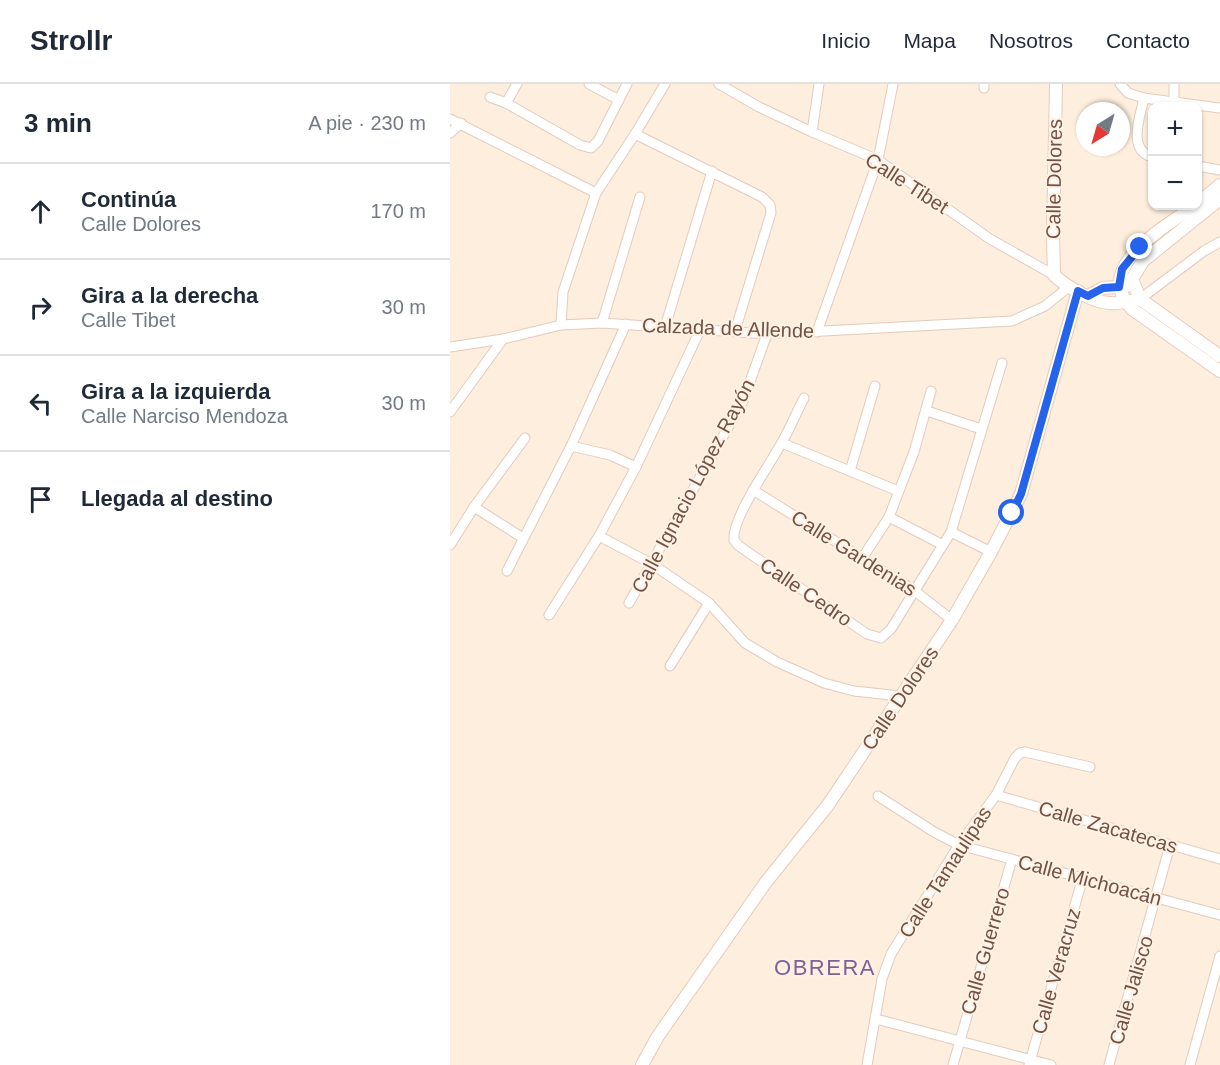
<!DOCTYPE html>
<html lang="es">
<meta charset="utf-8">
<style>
body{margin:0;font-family:Arial,sans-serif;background:#f2f2f3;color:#1f2937}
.controls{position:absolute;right:18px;top:18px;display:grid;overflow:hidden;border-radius:12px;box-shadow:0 2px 4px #0004}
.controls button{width:54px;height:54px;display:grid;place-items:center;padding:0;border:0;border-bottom:2px solid #e0e1e3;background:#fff;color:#1f2937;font:30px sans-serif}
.compass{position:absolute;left:626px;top:18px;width:54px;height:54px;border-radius:50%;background:#fff;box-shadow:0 2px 4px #0004;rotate:217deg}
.stop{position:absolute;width:18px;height:18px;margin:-14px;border:4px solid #2563eb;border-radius:50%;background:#fff}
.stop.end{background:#2563eb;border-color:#fff;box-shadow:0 2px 6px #0008}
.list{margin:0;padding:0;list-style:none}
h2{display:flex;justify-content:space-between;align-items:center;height:78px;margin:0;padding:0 24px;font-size:26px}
h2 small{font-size:20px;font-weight:400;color:#747a83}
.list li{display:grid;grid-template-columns:39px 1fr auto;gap:18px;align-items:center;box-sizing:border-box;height:96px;padding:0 24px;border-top:2px solid #e0e1e3}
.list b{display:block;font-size:22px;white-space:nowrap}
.list p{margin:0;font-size:20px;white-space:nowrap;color:#747a83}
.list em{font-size:20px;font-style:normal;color:#747a83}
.icon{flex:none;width:33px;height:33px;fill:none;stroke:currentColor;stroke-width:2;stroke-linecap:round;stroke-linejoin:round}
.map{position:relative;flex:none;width:770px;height:981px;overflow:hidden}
header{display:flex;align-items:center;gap:36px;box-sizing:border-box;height:84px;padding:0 30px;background:#fff;border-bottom:2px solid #e0e1e3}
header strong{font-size:28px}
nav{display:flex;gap:33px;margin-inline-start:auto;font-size:21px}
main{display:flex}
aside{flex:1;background:#fff}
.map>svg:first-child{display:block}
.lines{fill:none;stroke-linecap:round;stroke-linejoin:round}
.street-casing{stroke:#e3cbbd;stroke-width:11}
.secondary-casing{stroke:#e8cbb9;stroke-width:14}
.street{stroke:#fff;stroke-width:9}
.secondary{stroke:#fff;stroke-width:12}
.route{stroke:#2563eb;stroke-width:8}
.labels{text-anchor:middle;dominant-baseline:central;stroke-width:4.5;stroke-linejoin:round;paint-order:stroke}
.street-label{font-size:20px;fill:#735245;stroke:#fff2e4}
.quarter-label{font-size:22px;letter-spacing:1.5px;fill:#806097;stroke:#fff2e4}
</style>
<header>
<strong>Strollr</strong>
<nav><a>Inicio</a><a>Mapa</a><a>Nosotros</a><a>Contacto</a></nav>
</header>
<main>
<aside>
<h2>3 min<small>A pie · 230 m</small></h2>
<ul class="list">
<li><svg class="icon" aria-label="ahead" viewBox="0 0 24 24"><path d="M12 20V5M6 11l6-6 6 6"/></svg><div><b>Continúa</b><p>Calle Dolores</p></div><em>170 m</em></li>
<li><svg class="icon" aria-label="right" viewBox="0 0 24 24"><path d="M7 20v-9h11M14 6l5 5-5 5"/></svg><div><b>Gira a la derecha</b><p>Calle Tibet</p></div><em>30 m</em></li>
<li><svg class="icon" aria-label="left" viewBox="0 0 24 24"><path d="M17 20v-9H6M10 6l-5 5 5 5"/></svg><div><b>Gira a la izquierda</b><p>Calle Narciso Mendoza</p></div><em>30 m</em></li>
<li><svg class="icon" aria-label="arrive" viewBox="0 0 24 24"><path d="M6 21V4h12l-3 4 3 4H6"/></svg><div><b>Llegada al destino</b></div></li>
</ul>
</aside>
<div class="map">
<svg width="770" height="981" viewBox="0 0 770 981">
<rect width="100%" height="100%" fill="#fdeedd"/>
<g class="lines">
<g class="street-casing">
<g id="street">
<polyline points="139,0 169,16"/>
<polyline points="269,0 309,23 362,48 428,76 540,155 604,191"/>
<polyline points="670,0 678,9 694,14 770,24"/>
<polyline points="534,4 534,0"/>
<polyline points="40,13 56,19 130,61 141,64 148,57 177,0"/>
<path d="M694 14C690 33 677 66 702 73"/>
<polyline points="724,17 724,0"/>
<polyline points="56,19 67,0"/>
<polyline points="0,35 146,109"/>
<polyline points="362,48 369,0"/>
<polyline points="0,49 11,39"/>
<polyline points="185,50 312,113 320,121 321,129 285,247"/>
<polyline points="748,82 770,86"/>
<polyline points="690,215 754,167 770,158"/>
<polyline points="152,239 190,113"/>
<polyline points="111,241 113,208 146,109 185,50 215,0"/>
<polyline points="215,243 262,87"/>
<polyline points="367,248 428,76 443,0"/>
<polyline points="0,263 53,255 111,241 152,239 317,250 562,237 595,222 620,202"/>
<path d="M354 314C346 329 340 345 331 360 320 380 281 436 284 456L289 462 417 550 431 554 441 545 501 448 552 279"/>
<polyline points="477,327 531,345"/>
<polyline points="0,328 53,255"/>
<polyline points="332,359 448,407"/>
<polyline points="121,362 160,371 186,383"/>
<polyline points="400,387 425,302"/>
<polyline points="303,406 465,507 502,536"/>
<polyline points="24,423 73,454"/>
<polyline points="439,433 493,461"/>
<polyline points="501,448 541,468"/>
<polyline points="149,452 202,480 259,519 295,559 327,578 374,599 404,607 450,612"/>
<polyline points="0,461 24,423 75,354"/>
<polyline points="413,473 439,433 464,368 481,307"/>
<polyline points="57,487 121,362 176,240"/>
<polyline points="179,519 293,317 317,250"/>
<polyline points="99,531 149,452 186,383 250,246"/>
<polyline points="220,582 259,519"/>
<polyline points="546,711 770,775"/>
<polyline points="428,712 484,748 509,761 770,831"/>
<polyline points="426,935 601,981"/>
<polyline points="417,981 432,895 441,870 509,761 546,711 565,674 570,669 575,668 640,683"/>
<polyline points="503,981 562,775"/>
<polyline points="579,981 633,793"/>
<polyline points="659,981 720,761"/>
<polyline points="740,981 770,872"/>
</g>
</g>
<g class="secondary-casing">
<g id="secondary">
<path d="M606 0 603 152 604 191C615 202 644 219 660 219 670 220 680 217 690 215"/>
<polyline points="770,115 693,177 682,195 690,215 770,272"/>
<polyline points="748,119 770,101"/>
<path d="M744 122C715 143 641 184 682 225L770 287"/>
<polyline points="638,212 653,204 677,202"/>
<polyline points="192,981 208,952 316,798 378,721 502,536 541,468 571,410 628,207"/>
</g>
</g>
<use href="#street" class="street"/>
<use href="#secondary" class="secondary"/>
</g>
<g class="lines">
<polyline class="route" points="562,429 571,410 628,207 638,212 653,204 669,203 672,185 690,163"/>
</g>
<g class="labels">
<g class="street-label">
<text transform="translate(604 95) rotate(-89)">Calle Dolores</text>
<text transform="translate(457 99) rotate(33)">Calle Tibet</text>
<text transform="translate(278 244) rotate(2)">Calzada de Allende</text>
<text transform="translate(243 402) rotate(-62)">Calle Ignacio López Rayón</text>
<text transform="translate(404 469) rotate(32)">Calle Gardenias</text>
<text transform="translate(356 508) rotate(34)">Calle Cedro</text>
<text transform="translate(450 614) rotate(-56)">Calle Dolores</text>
<text transform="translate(658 743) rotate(16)">Calle Zacatecas</text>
<text transform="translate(495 788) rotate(-57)">Calle Tamaulipas</text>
<text transform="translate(640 796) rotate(15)">Calle Michoacán</text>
<text transform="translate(535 867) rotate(-74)">Calle Guerrero</text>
<text transform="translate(606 887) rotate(-74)">Calle Veracruz</text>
<text transform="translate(681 906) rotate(-74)">Calle Jalisco</text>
</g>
<g class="quarter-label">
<text x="375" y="883">OBRERA</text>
</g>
</g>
</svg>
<div class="controls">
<button>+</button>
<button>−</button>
</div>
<svg class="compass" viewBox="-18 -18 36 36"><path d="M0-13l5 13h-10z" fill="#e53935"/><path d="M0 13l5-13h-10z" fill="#747a83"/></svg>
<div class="stop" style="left:562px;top:429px"></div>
<div class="stop end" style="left:690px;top:163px"></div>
</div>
</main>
